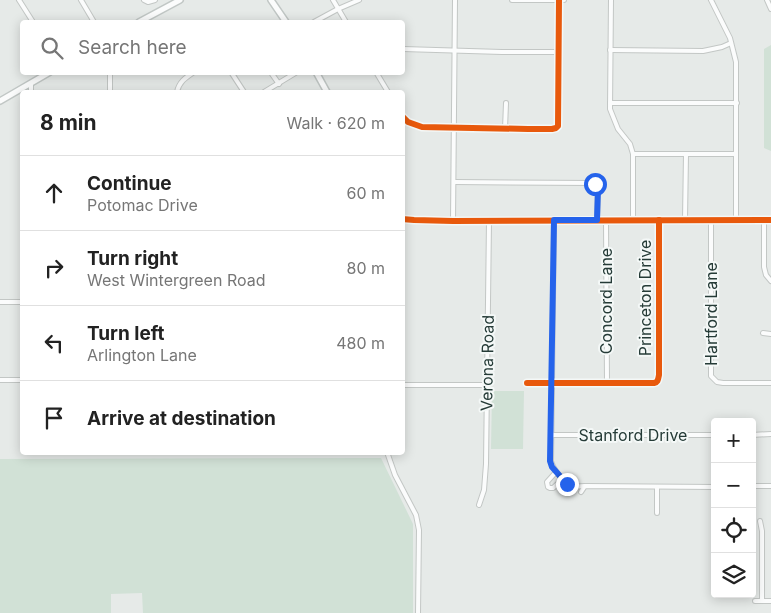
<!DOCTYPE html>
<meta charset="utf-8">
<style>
body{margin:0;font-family:Inter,sans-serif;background:#f2f2f2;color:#222}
.controls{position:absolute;right:15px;bottom:15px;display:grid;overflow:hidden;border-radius:5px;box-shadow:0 2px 12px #0003}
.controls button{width:45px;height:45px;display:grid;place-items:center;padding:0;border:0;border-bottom:1px solid #e0e0e0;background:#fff;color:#222;font:25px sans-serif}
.stop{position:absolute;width:15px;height:15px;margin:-11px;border:4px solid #2563eb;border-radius:50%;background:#fff}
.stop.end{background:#2563eb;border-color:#fff;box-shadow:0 1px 5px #0008}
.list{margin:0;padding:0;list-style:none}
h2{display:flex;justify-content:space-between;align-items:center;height:65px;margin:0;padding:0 20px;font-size:21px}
h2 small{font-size:16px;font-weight:400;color:#767676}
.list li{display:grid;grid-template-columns:32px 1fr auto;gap:15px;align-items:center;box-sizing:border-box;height:75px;padding:0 20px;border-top:1px solid #e0e0e0}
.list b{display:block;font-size:19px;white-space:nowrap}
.list p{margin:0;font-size:16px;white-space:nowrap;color:#767676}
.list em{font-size:16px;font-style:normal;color:#767676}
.icon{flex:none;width:28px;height:28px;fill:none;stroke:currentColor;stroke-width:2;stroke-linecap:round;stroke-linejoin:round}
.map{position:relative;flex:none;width:771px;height:613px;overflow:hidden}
.search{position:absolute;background:#fff;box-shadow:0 2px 12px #0003;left:20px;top:20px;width:385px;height:55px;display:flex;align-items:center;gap:12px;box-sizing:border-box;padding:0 18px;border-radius:5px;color:#767676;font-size:19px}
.panel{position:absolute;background:#fff;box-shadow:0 2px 12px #0003;left:20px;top:90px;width:385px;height:365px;border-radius:5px}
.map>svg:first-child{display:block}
.green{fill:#d1e1d6}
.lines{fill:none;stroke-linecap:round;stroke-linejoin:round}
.street-casing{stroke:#c3c7c5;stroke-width:6}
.secondary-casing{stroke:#c1c7c5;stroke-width:8}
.street{stroke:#fbfcfc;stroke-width:4}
.secondary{stroke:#fbfcfc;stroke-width:5}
.cycleway-casing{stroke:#f4f8f7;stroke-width:9}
.cycleway{stroke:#e8590c;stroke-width:6}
.route{stroke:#2563eb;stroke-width:6}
.labels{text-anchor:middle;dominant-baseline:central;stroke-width:4;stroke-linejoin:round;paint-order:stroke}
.street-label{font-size:16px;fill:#253b37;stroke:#f4f8f7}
</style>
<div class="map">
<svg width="771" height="613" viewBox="0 0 771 613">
<rect width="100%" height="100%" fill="#e6eae8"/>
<g class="green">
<polygon points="771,45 771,151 764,148 764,49"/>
<polygon points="492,391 524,391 523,449 491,449"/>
<polygon points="381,458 413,524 413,613 143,613 142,593 111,594 111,613 0,613 0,459"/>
</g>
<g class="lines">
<g class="street-casing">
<g id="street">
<polyline points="19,0 33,22"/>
<polyline points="81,0 94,22"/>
<polyline points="144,0 148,2 155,0"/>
<polyline points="333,0 346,22"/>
<polyline points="512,0 564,0"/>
<polyline points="611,0 610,109 618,129 630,144 633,154 633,220"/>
<polyline points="711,0 730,38 736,62 736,219"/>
<polyline points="767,0 771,9"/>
<polyline points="314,22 338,9 359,0"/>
<polyline points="403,49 502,52 558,52"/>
<polyline points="610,50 703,51 722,47 731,43"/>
<polyline points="231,72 244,92"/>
<polyline points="376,72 388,92"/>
<polyline points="272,74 279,84"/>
<polyline points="31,92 31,83"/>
<polyline points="110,92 110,72"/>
<path d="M177 92C179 82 185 78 194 72"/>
<polyline points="264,92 297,72"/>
<polyline points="610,103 737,103"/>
<polyline points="402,116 408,122 422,127 528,129 552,129 556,128 558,126 559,0"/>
<polyline points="505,129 506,103"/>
<polyline points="633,154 736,154"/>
<polyline points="454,182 594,183 598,188 597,220"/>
<path d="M554 220 551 461C553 469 564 483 572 486 576 487 581 486 585 486"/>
<polyline points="606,220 607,382"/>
<polyline points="685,220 686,154"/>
<polyline points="711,220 711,376 717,382 723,383 771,383"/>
<polyline points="764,220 764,267 766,275 771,281"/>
<polyline points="453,221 455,0"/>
<polyline points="0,302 22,302"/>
<polyline points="763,333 771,334"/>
<polyline points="0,380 22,380"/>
<path d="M527 383H654C658 382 658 380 659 375V220"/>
<polyline points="402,385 487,385"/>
<polyline points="551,435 715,435"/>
<polyline points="752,435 771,434"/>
<polyline points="387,452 395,475 416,515 419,530 418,613"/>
<polyline points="556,472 547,482 548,487 550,488 553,488 563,479"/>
<polyline points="752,486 771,486"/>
<polyline points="657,487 657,513"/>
<polyline points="581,492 585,486 715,487"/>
<polyline points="479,505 484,490 486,464 489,221"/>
<polyline points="760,521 762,531 762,601"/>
<polyline points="755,601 771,601"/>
</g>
</g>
<g class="secondary-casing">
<g id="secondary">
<polyline points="271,0 286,22"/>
<polyline points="139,22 180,0"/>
<polyline points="316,72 327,92"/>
<polyline points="0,101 50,72"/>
<polyline points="402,219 414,220 453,221 771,220"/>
</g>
</g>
<use href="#street" class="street"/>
<use href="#secondary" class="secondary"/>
<g class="cycleway-casing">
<g id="cycleway">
<polyline points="402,116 408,122 422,127 528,129 552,129 556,128 558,126 559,0"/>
<polyline points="402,219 414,220 453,221 771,220"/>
<path d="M527 383H654C658 382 658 380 659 375V220"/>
</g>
</g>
<use href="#cycleway" class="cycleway"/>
</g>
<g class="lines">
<polyline class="route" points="567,484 552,467 550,461 554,220 597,220 598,188 595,184"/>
</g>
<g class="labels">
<g class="street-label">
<text transform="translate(645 298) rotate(-90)">Princeton Drive</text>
<text transform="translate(606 301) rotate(-90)">Concord Lane</text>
<text transform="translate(711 314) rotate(-90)">Hartford Lane</text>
<text transform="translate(487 363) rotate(-89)">Verona Road</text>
<text x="633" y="435">Stanford Drive</text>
</g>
</g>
</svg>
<div class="controls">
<button>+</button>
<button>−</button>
<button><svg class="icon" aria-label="locate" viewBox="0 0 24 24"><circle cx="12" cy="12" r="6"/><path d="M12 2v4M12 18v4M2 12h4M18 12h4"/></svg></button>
<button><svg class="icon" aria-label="layers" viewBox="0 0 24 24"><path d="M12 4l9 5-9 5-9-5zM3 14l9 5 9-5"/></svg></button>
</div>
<div class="stop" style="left:595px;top:184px"></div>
<div class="stop end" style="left:567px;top:484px"></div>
<div class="search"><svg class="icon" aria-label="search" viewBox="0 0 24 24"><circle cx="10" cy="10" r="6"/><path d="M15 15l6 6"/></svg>Search here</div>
<section class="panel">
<h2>8 min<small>Walk · 620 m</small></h2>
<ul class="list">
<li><svg class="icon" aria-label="ahead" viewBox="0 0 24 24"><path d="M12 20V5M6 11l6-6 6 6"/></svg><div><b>Continue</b><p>Potomac Drive</p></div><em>60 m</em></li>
<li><svg class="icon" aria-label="right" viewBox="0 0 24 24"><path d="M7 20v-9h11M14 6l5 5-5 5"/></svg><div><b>Turn right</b><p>West Wintergreen Road</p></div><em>80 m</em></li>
<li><svg class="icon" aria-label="left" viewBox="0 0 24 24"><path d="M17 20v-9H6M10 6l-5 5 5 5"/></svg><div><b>Turn left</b><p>Arlington Lane</p></div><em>480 m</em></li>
<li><svg class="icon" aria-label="arrive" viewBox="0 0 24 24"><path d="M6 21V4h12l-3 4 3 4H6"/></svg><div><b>Arrive at destination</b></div></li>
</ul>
</section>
</div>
